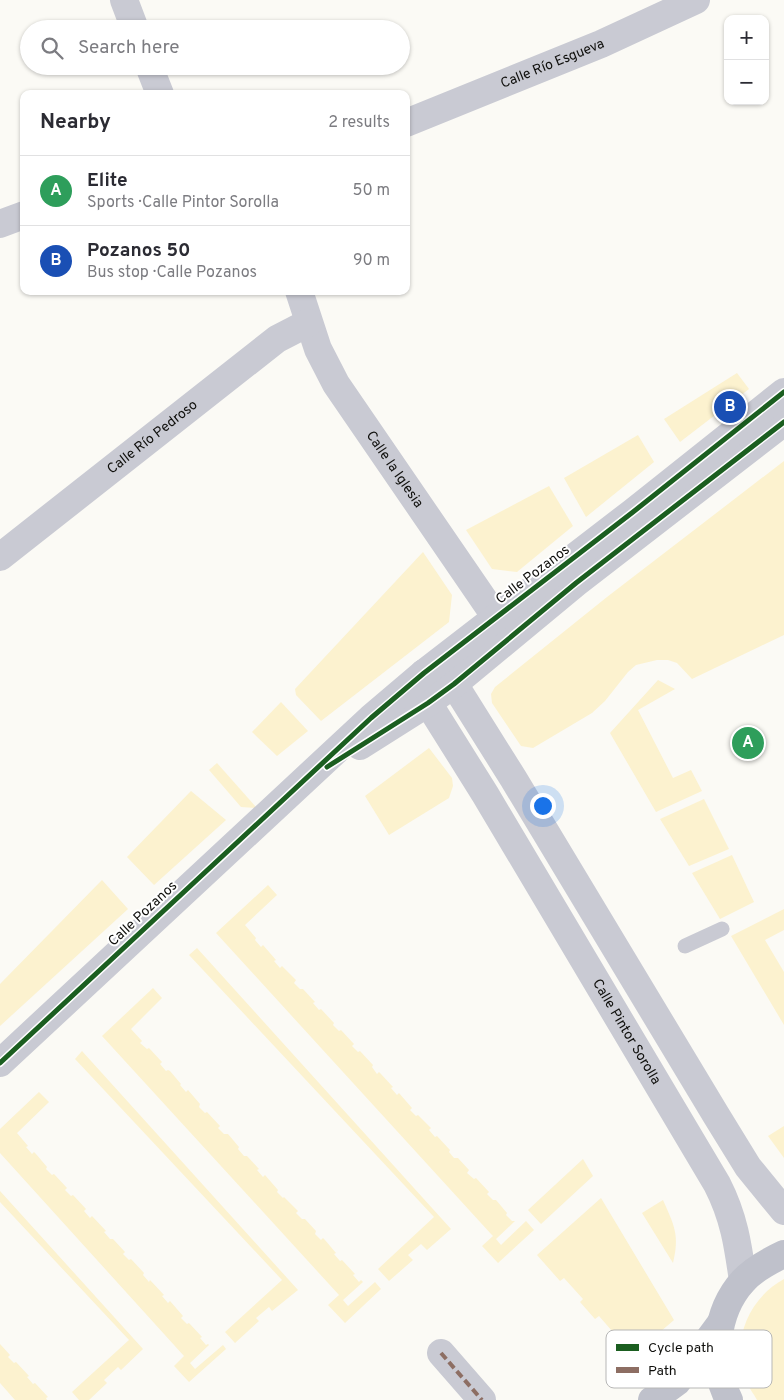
<!DOCTYPE html>
<meta charset="utf-8">
<style>
body{margin:0;font-family:Overpass,sans-serif;background:#f7f7f7;color:#2b2b33}
.controls{position:absolute;right:15px;top:15px;display:grid;overflow:hidden;border-radius:10px;box-shadow:0 1px 4px #0004}
.controls button{width:45px;height:45px;display:grid;place-items:center;padding:0;border:0;border-bottom:1px solid #e1e1e2;background:#fff;color:#2b2b33;font:25px sans-serif}
.you{position:absolute;left:542px;top:805px;width:18px;height:18px;margin:-12px;border:4px solid #fff;border-radius:50%;background:#1a73e8;box-shadow:0 0 0 8px #1a73e833}
.badge{display:grid;place-items:center;width:32px;height:32px;border-radius:50%;background:#db2777;color:#fff;font-size:16px;font-weight:700}
.pin{position:absolute;translate:-50% -50%;border:2px solid #fff;box-shadow:0 1px 5px #0006}
.list{margin:0;padding:0;list-style:none}
h2{display:flex;justify-content:space-between;align-items:center;height:65px;margin:0;padding:0 20px;font-size:21px}
h2 small{font-size:16px;font-weight:400;color:#7c7c81}
.list li{display:grid;grid-template-columns:32px 1fr auto;gap:15px;align-items:center;box-sizing:border-box;height:70px;padding:0 20px;border-top:1px solid #e1e1e2}
.list b{display:block;font-size:19px;white-space:nowrap}
.list p{margin:0;font-size:16px;white-space:nowrap;color:#7c7c81}
.list em{font-size:16px;font-style:normal;color:#7c7c81}
.icon{flex:none;width:28px;height:28px;fill:none;stroke:currentColor;stroke-width:2;stroke-linecap:round;stroke-linejoin:round}
.map{position:relative;flex:none;width:784px;height:1400px;overflow:hidden}
.search{position:absolute;background:#fff;box-shadow:0 1px 4px #0004;left:20px;top:20px;width:390px;height:55px;display:flex;align-items:center;gap:12px;box-sizing:border-box;padding:0 18px;border-radius:28px;color:#7c7c81;font-size:19px}
.panel{position:absolute;background:#fff;box-shadow:0 1px 4px #0004;left:20px;top:90px;width:390px;height:205px;border-radius:10px}
.map>svg:first-child{display:block}
.green{fill:#fcf2cf}
.lines{fill:none;stroke-linecap:round;stroke-linejoin:round}
.lane{stroke:#c9cad3;stroke-width:15}
.street{stroke:#c9cad3;stroke-width:28}
.secondary{stroke:#bfc1cb;stroke-width:28}
.quiet{stroke:#8d6e63;stroke-width:4;stroke-dasharray:8 4;stroke-linecap:butt}
.cycleway-casing{stroke:#fff;stroke-width:8}
.cycleway{stroke:#1b5e20;stroke-width:5}
.labels{text-anchor:middle;dominant-baseline:central;stroke-width:4;stroke-linejoin:round;paint-order:stroke}
.street-label{font-size:14px;fill:#0f0f0c;stroke:#fff}
.key{fill:#fff;stroke:#b7b7b6;stroke-width:1}
.key-label{font-size:14px;fill:#0f0f0c}
</style>
<div class="map">
<svg width="784" height="1400" viewBox="0 0 784 1400">
<rect width="100%" height="100%" fill="#fbfaf5"/>
<g class="green">
<polygon points="737,373 749,389 680,442 664,419"/>
<polygon points="638,435 654,462 586,517 564,478"/>
<polygon points="784,461 784,635 692,679 677,663 668,660 657,660 636,665 628,672 605,701 592,713 533,748 521,746 492,703 491,694 495,687 607,597"/>
<polygon points="549,486 573,526 517,572 492,569 466,530"/>
<polygon points="423,552 452,595 449,622 321,721 296,695 295,689"/>
<polygon points="658,680 675,689 638,710 673,778 691,770 702,791 656,812 610,733"/>
<polygon points="281,702 308,731 277,756 252,732"/>
<polygon points="429,748 452,778 453,786 449,798 389,835 365,796"/>
<polygon points="217,763 257,808 241,807 209,770"/>
<polygon points="191,791 226,820 154,885 127,857"/>
<polygon points="704,799 729,849 689,866 660,819"/>
<polygon points="732,855 754,902 720,919 692,873"/>
<polygon points="102,880 128,909 0,1026 0,984"/>
<polygon points="268,885 277,895 245,925 256,938 255,940 261,947 263,945 276,960 274,961 280,968 282,966 296,980 294,983 300,989 303,989 315,1002 313,1003 319,1010 321,1009 334,1023 333,1025 339,1031 341,1030 354,1044 352,1046 358,1052 360,1051 373,1065 372,1067 377,1074 379,1072 381,1074 393,1087 391,1088 397,1095 399,1093 412,1108 410,1110 416,1116 418,1115 431,1128 429,1130 435,1137 437,1136 450,1150 449,1152 454,1158 458,1158 469,1170 467,1173 474,1179 476,1178 489,1192 487,1194 493,1200 496,1200 507,1213 506,1215 512,1221 515,1221 496,1239 501,1245 526,1221 534,1230 498,1263 482,1246 493,1236 491,1234 216,933"/>
<polygon points="784,909 784,930 765,940 784,972 784,1025 731,936"/>
<polygon points="197,948 451,1229 427,1250 421,1244 408,1255 413,1260 389,1281 378,1269 434,1217 189,955"/>
<polygon points="153,988 162,998 131,1029 142,1041 140,1043 147,1049 149,1048 162,1062 160,1064 166,1071 168,1070 170,1071 181,1084 180,1085 186,1092 188,1090 200,1104 199,1107 205,1113 207,1112 220,1126 218,1128 224,1134 228,1134 239,1147 238,1149 244,1156 247,1156 259,1169 257,1170 263,1177 265,1175 278,1190 277,1192 283,1198 284,1197 298,1211 296,1213 302,1219 305,1219 316,1231 315,1234 321,1240 323,1238 325,1240 336,1253 334,1254 340,1261 342,1260 355,1274 353,1275 359,1282 361,1280 363,1282 343,1300 348,1306 375,1282 381,1289 345,1323 328,1305 339,1295 102,1036"/>
<polygon points="82,1051 298,1290 272,1311 269,1307 256,1318 259,1321 235,1343 225,1332 282,1280 75,1059"/>
<polygon points="39,1092 49,1102 17,1133 28,1146 26,1147 32,1154 34,1152 36,1154 47,1167 46,1169 52,1175 54,1174 67,1188 65,1190 71,1196 73,1195 86,1209 84,1211 90,1218 92,1216 106,1231 104,1232 110,1239 113,1239 125,1252 123,1254 129,1260 131,1259 144,1273 143,1275 149,1282 150,1280 164,1295 162,1296 168,1303 170,1301 183,1316 181,1318 187,1324 189,1323 202,1337 200,1338 206,1345 208,1344 209,1345 190,1363 195,1369 223,1345 226,1349 189,1382 174,1366 184,1356 0,1153 0,1129"/>
<polygon points="784,1126 784,1158 768,1136"/>
<polygon points="583,1159 593,1176 541,1224 528,1210"/>
<polygon points="0,1191 143,1349 121,1370 118,1367 104,1380 107,1383 89,1400 79,1400 72,1392 129,1340 0,1202"/>
<polygon points="601,1198 674,1320 646,1344 629,1356 616,1342 619,1339 599,1316 595,1319 580,1302 583,1299 564,1278 560,1281 537,1255"/>
<path d="M663 1200C674 1225 680 1235 673 1263L642 1213Z"/>
<path d="M784 1279V1400H757C754 1394 748 1387 746 1380 731 1340 748 1299 784 1279Z"/>
<polygon points="0,1344 10,1355 8,1357 14,1363 16,1362 29,1376 27,1377 33,1384 35,1383 48,1397 46,1398 47,1400 15,1400 0,1383"/>
</g>
<g class="lines">
<polyline class="lane" points="685,946 722,929"/>
<g class="street">
<polyline points="124,0 135,29"/>
<polyline points="149,66 160,94"/>
<path id="s1" d="M406 123 601 44 696 0"/>
<polyline points="0,224 24,215"/>
<path id="s2" d="M299 291 318 349 336 384 506 632"/>
<path id="s3" d="M0 557 277 339 308 323"/>
<path id="s4" d="M424 673 423 689 428 703 485 794 717 1184C734 1217 738 1245 743 1281"/>
<polyline points="424,673 440,677 454,684 513,778 716,1115 748,1167 784,1211"/>
<polyline points="360,746 428,703 454,684 576,583 784,422"/>
<polyline points="0,1063 371,718 424,673 633,512 784,392"/>
<polyline points="441,1353 482,1400"/>
</g>
<g class="secondary">
<polyline points="652,1400 677,1382 720,1324"/>
<path d="M729 1400C710 1364 715 1312 743 1281 754 1269 769 1261 784 1254"/>
</g>
<polyline class="quiet" points="441,1353 482,1400"/>
<g class="cycleway-casing">
<g id="cycleway">
<polyline points="327,767 428,703 454,684 576,583 784,422"/>
<polyline points="0,1063 371,718 424,673 633,512 784,392"/>
</g>
</g>
<use href="#cycleway" class="cycleway"/>
</g>
<g class="labels">
<g class="street-label">
<text stroke="none"><textPath href="#s1" startOffset="158">Calle Río Esgueva</textPath></text>
<text stroke="none"><textPath href="#s3" startOffset="194">Calle Río Pedroso</textPath></text>
<text stroke="none"><textPath href="#s2" startOffset="204">Calle la Iglesia</textPath></text>
<text transform="translate(533 575) rotate(-37)">Calle Pozanos</text>
<text transform="translate(143 914) rotate(-43)">Calle Pozanos</text>
<text stroke="none"><textPath href="#s4" startOffset="415">Calle Pintor Sorolla</textPath></text>
</g>
</g>
<rect x="606" y="1330" width="166" height="58" rx="8" class="key"/>
<rect x="616" y="1344" width="23" height="7" fill="#1b5e20"/>
<rect x="616" y="1367" width="23" height="6" fill="#8d6e63"/>
<g class="key-label">
<text x="648" y="1352">Cycle path</text>
<text x="648" y="1375">Path</text>
</g>
</svg>
<div class="controls">
<button>+</button>
<button>−</button>
</div>
<div class="you"></div>
<div class="pin badge" style="left:748px;top:743px;background:#2e9e5b">A</div>
<div class="pin badge" style="left:730px;top:407px;background:#1a4fb4">B</div>
<div class="search"><svg class="icon" aria-label="search" viewBox="0 0 24 24"><circle cx="10" cy="10" r="6"/><path d="M15 15l6 6"/></svg>Search here</div>
<section class="panel">
<h2>Nearby<small>2 results</small></h2>
<ul class="list">
<li><span class="badge" style="background:#2e9e5b">A</span><div><b>Elite</b><p>Sports · Calle Pintor Sorolla</p></div><em>50 m</em></li>
<li><span class="badge" style="background:#1a4fb4">B</span><div><b>Pozanos 50</b><p>Bus stop · Calle Pozanos</p></div><em>90 m</em></li>
</ul>
</section>
</div>
